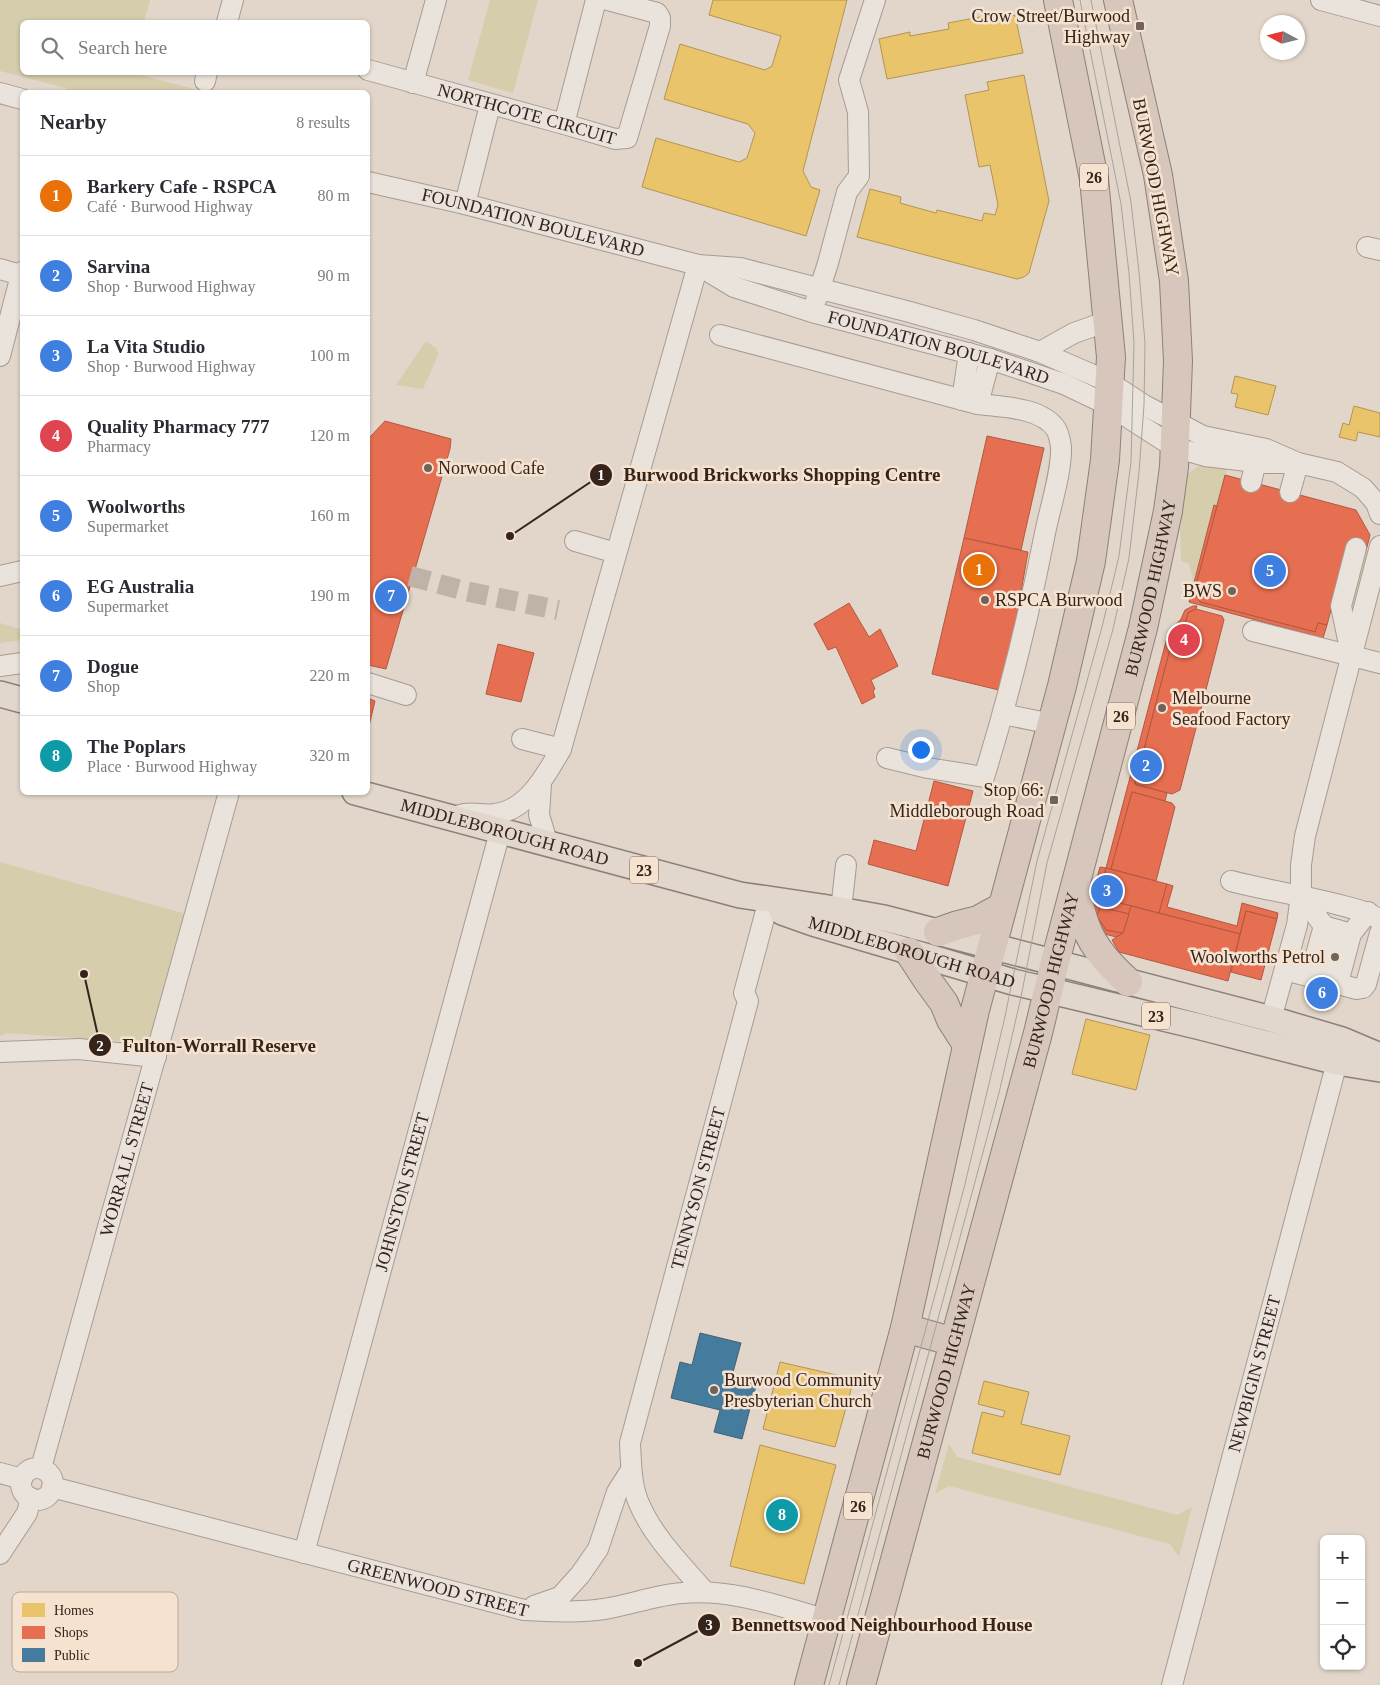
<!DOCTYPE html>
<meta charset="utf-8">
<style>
body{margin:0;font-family:Georgia,serif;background:#f7f7f7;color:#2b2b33}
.controls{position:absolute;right:15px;bottom:15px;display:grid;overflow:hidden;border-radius:8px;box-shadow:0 1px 4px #0004}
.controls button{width:45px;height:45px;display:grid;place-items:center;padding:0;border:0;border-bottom:1px solid #e1e1e2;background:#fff;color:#2b2b33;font:25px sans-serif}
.compass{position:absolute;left:1260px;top:15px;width:45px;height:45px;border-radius:50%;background:#fff;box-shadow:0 1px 4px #0004;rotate:277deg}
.you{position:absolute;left:920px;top:749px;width:18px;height:18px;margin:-12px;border:4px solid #fff;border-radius:50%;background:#1a73e8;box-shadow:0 0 0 8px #1a73e833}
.badge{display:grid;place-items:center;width:32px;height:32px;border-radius:50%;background:#d93025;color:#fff;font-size:16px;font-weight:700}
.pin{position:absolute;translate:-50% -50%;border:2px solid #fff;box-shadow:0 1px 5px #0006}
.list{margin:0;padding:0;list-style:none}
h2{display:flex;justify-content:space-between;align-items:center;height:65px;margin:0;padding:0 20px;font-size:21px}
h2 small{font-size:16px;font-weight:400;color:#7c7c81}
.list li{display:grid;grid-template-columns:32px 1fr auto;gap:15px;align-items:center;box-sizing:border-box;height:80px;padding:0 20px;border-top:1px solid #e1e1e2}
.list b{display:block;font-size:19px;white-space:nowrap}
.list p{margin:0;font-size:16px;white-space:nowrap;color:#7c7c81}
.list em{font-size:16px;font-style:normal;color:#7c7c81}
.icon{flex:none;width:28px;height:28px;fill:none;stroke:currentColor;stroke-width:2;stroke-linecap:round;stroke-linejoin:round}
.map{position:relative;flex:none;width:1380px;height:1685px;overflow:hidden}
.search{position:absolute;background:#fff;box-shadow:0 1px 4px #0004;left:20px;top:20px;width:350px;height:55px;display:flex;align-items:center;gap:12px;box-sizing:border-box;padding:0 18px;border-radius:8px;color:#7c7c81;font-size:19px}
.panel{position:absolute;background:#fff;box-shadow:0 1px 4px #0004;left:20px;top:90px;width:350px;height:705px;border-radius:8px}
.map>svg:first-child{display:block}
.green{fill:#d5cdac}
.homes{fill:#e9c46a;stroke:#b39453}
.shops{fill:#e76f51;stroke:#b25841}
.public{fill:#457b9d;stroke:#406176}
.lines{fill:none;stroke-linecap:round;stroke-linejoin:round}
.minor-tunnel{stroke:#bfb2a7;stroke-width:20;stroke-dasharray:20 10;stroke-linecap:butt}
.minor-casing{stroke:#a79c94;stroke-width:22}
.major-casing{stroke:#8c817a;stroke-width:28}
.highway-casing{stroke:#8c817a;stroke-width:30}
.minor{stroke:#eae3db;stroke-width:20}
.major{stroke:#e2d7cd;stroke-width:25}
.highway{stroke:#d6c6bb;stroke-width:28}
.tram{stroke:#a9a29c;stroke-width:1}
.poi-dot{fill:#726259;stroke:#f5e2cf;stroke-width:2}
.labels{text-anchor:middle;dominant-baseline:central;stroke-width:5;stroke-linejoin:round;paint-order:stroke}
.shield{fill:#f5e2cf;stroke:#6f5c52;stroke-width:1}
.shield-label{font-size:16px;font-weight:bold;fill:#35231c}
.poi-label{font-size:18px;fill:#35231c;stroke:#f5e2cf;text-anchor:end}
.street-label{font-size:18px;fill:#35231c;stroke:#f5e2cf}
.key{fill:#f5e2cf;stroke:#bba999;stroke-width:1}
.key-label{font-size:14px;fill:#35231c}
.leader{fill:none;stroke:#35231c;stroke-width:2}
.callout-dot{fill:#35231c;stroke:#f5e2cf;stroke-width:2}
.mark-label{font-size:15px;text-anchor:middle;font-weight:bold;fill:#fff}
.callout-label{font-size:19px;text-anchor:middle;font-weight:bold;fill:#35231c;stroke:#f5e2cf;stroke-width:5;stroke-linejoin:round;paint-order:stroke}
</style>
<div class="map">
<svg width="1380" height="1685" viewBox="0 0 1380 1685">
<rect width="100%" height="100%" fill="#e2d6ca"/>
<g class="green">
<polygon points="0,0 150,0 144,22 22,22 22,72 133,73 205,92 68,92 66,88 0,71"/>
<polygon points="490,0 538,0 513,93 468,80"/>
<polygon points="426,341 437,349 438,355 423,389 396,385"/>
<polygon points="1202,464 1227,468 1217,506 1214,505 1194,583 1189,564 1181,561 1180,525 1187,474"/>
<polygon points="1366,551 1370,552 1355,609 1350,609"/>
<polygon points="0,623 20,629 22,640 0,643"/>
<polygon points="0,862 186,914 148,1043 7,1033 0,1036"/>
<polygon points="949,1444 957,1457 1178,1515 1192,1507 1179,1557 1170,1544 949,1486 935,1494"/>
</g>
<g class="homes">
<polygon points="713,0 847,0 803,171 811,187 820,190 806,236 642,187 656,138 739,162 747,158 755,133 748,124 664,99 680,44 765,70 772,66 781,36 709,15"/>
<polygon points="996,14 997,18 1015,15 1023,53 887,79 879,39 910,32 910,36 949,29 948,23"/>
<polygon points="1024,75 1049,201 1029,273 1024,277 1017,279 857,237 870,189 901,197 900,203 936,213 937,210 982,221 984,213 995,215 998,205 990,165 979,167 965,95 989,90 987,82"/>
<polygon points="1235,376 1276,386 1268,415 1235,407 1238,394 1231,393"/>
<polygon points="1354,406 1380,413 1380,437 1358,432 1356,441 1339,437 1343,423 1349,425"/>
<polygon points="1086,1019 1150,1035 1136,1090 1072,1074"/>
<polygon points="780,1362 854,1379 835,1447 763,1429"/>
<polygon points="984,1381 1029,1392 1021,1424 1070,1436 1060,1475 972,1453 982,1412 1003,1417 1005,1411 978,1404"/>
<polygon points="760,1445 836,1465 804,1584 730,1566"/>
</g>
<g class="shops">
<polygon points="385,421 451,439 450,449 386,669 368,665 368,436 370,437"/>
<polygon points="987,436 1044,448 1021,550 964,538"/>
<polygon points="1225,475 1356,510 1370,535 1366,551 1348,546 1327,625 1318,623 1315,632 1200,602 1194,592"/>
<polygon points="1214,505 1217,506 1194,592 1200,602 1315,632 1318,623 1327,625 1323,638 1189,602"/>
<polygon points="964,538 1028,552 1015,626 999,690 932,674"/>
<polygon points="849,603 869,637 880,629 898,666 871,680 875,689 873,691 875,697 862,704 836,647 828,650 814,624"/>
<polygon points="1193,606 1197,606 1196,609 1188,613 1186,621 1174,634 1135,784 1167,793 1165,801 1132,792 1111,869 1106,868 1168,634 1181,619 1185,610"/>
<polygon points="1196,609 1222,616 1224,620 1180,790 1172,794 1135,784 1174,634 1186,621 1188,613"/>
<polygon points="498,644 534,653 521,702 486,694"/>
<polygon points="368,698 375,701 368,730"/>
<polygon points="934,781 973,791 948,886 868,864 874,840 916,851"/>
<polygon points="1132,792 1172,803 1175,807 1156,881 1111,869"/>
<polygon points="1100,867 1106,868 1098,897 1131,906 1129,914 1100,907 1097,916 1106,930 1123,933 1116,937 1101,933 1091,917 1095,905 1092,896"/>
<polygon points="1106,868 1167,884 1159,913 1098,897"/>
<polygon points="1167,884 1173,886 1167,907 1237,926 1242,903 1278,913 1277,919 1246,911 1240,934 1159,913"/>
<polygon points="1131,906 1240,934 1228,981 1119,952 1112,940 1123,933"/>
<polygon points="1100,907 1129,914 1123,933 1106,930 1097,916"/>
<polygon points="1246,911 1277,919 1261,980 1231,972"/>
<polygon points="1313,986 1335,992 1332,1000 1310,994"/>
</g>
<polygon class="public" points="700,1333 741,1343 732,1376 757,1382 742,1439 714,1432 720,1410 671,1398 680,1362 692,1365"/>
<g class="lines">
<polyline class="minor-tunnel" points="410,576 465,591 558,610"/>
<g class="minor-casing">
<g id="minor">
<polyline points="1321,0 1380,16"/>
<polyline points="227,22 233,0"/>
<path id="s1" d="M368 70 564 124 615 139 627 138 660 26V18L657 13 608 0"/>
<polyline points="205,81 207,72"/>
<polyline points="413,83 436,0"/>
<polyline points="0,93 22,99"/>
<polyline points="564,124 596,0"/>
<path id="s2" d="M368 182 465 204 698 265 740 268 906 311 974 330 1040 352 1107 381 1144 405 1203 436 1266 449 1298 463 1337 472 1363 488 1376 503 1380 514"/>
<polyline points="465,204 490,105"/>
<polyline points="1367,247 1380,250"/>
<path id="s3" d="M701 267 734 287 812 312 990 359 1064 384 1110 406 1174 447 1205 456 1264 463H1289"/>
<polyline points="0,269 21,275 22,272"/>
<polyline points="816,300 828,263 847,192 859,176 858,112 849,80 875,0"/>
<path d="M720 335 978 404C1002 407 1041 407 1056 429 1059 434 1060 440 1061 447 1062 471 1050 508 1045 533 1029 615 1009 696 984 777L928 768 887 758"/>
<polyline points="1040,352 1074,333 1108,321"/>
<polyline points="0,356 21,275"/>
<polyline points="962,400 969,353"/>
<polyline points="978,404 990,359"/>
<polyline points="1251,482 1256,462"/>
<polyline points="1290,492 1298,463"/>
<polyline points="575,541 616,553"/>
<polyline points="0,576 22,571"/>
<polyline points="1253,631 1380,663"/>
<polyline points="1351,654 1341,606 1356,548"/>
<polyline points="0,666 22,663"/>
<polyline points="368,683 406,695"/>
<polyline points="1003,714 1052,724"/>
<polyline points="522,739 561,749"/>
<polyline points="541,784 539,815 548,845"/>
<path d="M460 815C472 811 482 816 494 814 527 811 546 775 561 749L698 265"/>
<path d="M1231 881C1265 890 1301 895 1336 904 1351 908 1366 911 1379 919L1380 921"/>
<polyline points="1300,906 1312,910 1324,926 1351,934"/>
<polyline points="841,910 846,865"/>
<polyline points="1285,970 1357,989 1363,988 1366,984 1380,933"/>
<polyline points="1310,976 1324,926"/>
<polyline points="1324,979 1337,930"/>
<polyline points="1338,983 1351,934 1368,912"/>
<polyline points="1271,1019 1297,925 1301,895 1301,865 1305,836 1380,546"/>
<polyline points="0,1052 79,1049 156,1057"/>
<path id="s4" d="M41 1468 229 792"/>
<circle cx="37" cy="1484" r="16"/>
<polyline points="0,1473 22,1479"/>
<path id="s5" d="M52 1487 524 1610C551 1611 577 1613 604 1609 630 1605 656 1595 682 1593 732 1588 781 1607 828 1620"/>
<path id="s6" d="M304 1553 500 832"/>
<polyline points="0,1554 27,1513 31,1498"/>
<path id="s7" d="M705 1592C681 1564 652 1536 638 1501 631 1483 631 1462 630 1443L748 1001 744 993 767 907"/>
<polyline points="534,1606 560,1597 580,1575 598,1549 617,1492 631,1470"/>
<path id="s8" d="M1172 1685 1337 1062"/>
</g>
</g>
<g class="major-casing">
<g id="major">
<polyline points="0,694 22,700"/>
<path id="s9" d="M355 792 740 895 822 907 884 918 1271 1019 1342 1040 1380 1056"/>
<path id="s10" d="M782 912 813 923 1013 982 1201 1027 1337 1062 1380 1069"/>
</g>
</g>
<g class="highway-casing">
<g id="highway">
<path d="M1075 889C1079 902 1081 915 1086 927 1094 949 1111 966 1128 982"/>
<polyline points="938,932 958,925 978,920 1002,907"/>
<polyline points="909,952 928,981 944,1003 951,1020 967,1045"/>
<polyline points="905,1328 954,1342"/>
<polyline points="809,1685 905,1328 975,1010 1062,686 1091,561 1105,460 1111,357 1094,179 1058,0"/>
<path id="s11" d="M861 1685 1038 1033 1055 962 1143 628 1168 511 1174 467 1178 361 1174 281 1158 175 1118 0"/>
</g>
</g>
<use href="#minor" class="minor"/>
<use href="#major" class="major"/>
<use href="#highway" class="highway"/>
<g class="tram">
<polyline points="829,1685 964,1188 1004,1021 1037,861 1102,627 1119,556 1131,462 1134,343 1129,273 1121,204 1080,0"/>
<polyline points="839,1685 999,1093 1021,997 1047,863 1113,629 1129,558 1139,472 1144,405 1145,343 1139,272 1131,202 1091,0"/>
</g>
</g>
<g class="poi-dot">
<rect x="1135" y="21" width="10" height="10" rx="2.5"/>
<circle cx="428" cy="468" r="5"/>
<circle cx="1232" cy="591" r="5"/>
<circle cx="985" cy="600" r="5"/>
<circle cx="1162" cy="708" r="5"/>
<rect x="1049" y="795" width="10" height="10" rx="2.5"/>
<circle cx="1335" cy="957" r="5"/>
<circle cx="714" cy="1390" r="5"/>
</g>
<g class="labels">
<g class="shield">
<rect x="1080" y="163.5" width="28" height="27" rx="4"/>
<rect x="1107" y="702.5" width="28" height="27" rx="4"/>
<rect x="630" y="856.5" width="28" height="27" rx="4"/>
<rect x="1142" y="1002.5" width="28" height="27" rx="4"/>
<rect x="844" y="1492.5" width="28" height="27" rx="4"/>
</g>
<g class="shield-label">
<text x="1094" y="177">26</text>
<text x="1121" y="716">26</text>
<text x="644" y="870">23</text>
<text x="1156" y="1016">23</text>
<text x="858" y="1506">26</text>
</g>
<g class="poi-label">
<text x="1130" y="16">Crow Street/Burwood<tspan x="1130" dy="21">Highway</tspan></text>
<text x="438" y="468" text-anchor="start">Norwood Cafe</text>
<text x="1222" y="591">BWS</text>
<text x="995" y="600" text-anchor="start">RSPCA Burwood</text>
<text x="1172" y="698" text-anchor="start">Melbourne<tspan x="1172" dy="21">Seafood Factory</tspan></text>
<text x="1044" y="790">Stop 66:<tspan x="1044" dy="21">Middleborough Road</tspan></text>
<text x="1325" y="957">Woolworths Petrol</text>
<text x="724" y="1380" text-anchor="start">Burwood Community<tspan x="724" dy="21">Presbyterian Church</tspan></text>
</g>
<g class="street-label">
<text stroke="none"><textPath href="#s1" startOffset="165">NORTHCOTE CIRCUIT</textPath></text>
<text transform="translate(1156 187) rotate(79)">BURWOOD HIGHWAY</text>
<text stroke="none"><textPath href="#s2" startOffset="170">FOUNDATION BOULEVARD</textPath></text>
<text stroke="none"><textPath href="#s3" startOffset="252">FOUNDATION BOULEVARD</textPath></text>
<text stroke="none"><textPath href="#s11" startOffset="1135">BURWOOD HIGHWAY</textPath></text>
<text stroke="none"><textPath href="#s9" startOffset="155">MIDDLEBOROUGH ROAD</textPath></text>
<text stroke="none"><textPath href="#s10" startOffset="136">MIDDLEBOROUGH ROAD</textPath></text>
<text stroke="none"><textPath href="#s11" startOffset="730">BURWOOD HIGHWAY</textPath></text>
<text stroke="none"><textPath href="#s4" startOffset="320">WORRALL STREET</textPath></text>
<text stroke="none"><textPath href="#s7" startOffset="436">TENNYSON STREET</textPath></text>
<text stroke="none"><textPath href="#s6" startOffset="374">JOHNSTON STREET</textPath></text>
<text stroke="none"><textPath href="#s11" startOffset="325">BURWOOD HIGHWAY</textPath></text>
<text stroke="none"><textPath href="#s8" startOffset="322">NEWBIGIN STREET</textPath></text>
<text stroke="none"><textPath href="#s5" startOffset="399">GREENWOOD STREET</textPath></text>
</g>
</g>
<rect x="12" y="1592" width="166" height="80" rx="8" class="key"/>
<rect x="22" y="1603" width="23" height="14" fill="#e9c46a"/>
<rect x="22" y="1626" width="23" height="13" fill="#e76f51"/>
<rect x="22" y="1648" width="23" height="14" fill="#457b9d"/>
<g class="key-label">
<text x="54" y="1615">Homes</text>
<text x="54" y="1637">Shops</text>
<text x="54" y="1660">Public</text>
</g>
<path class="leader" d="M510 536L601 475M84 974L100 1045M638 1663L709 1625"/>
<g class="callout-dot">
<circle cx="510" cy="536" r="5"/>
<circle cx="84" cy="974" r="5"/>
<circle cx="638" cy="1663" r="5"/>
<circle cx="601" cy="475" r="12"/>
<circle cx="100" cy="1045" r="12"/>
<circle cx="709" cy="1625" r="12"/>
</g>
<g class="mark-label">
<text x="601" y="480">1</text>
<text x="100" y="1051">2</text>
<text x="709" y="1630">3</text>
</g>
<g class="callout-label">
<text x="782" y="481">Burwood Brickworks Shopping Centre</text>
<text x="219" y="1052">Fulton-Worrall Reserve</text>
<text x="882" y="1631">Bennettswood Neighbourhood House</text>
</g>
</svg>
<div class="controls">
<button>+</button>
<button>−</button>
<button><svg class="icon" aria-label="locate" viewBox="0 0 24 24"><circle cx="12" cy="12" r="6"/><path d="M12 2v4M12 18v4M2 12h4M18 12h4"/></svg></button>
</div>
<svg class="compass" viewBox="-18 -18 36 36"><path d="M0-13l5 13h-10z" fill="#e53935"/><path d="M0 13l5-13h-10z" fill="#7c7c81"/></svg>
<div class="you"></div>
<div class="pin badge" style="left:979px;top:570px;background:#e8710a">1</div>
<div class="pin badge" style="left:1146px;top:766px;background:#3f7fe0">2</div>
<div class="pin badge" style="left:1107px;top:891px;background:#3f7fe0">3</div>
<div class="pin badge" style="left:1184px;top:640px;background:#e0444e">4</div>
<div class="pin badge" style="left:1270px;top:571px;background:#3f7fe0">5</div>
<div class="pin badge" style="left:1322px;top:993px;background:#3f7fe0">6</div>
<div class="pin badge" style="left:391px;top:596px;background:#3f7fe0">7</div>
<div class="pin badge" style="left:782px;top:1515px;background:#0f9aa8">8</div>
<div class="search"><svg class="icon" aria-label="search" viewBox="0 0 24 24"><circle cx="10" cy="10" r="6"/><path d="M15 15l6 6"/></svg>Search here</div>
<section class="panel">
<h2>Nearby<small>8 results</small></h2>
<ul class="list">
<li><span class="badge" style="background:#e8710a">1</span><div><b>Barkery Cafe - RSPCA</b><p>Café · Burwood Highway</p></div><em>80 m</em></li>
<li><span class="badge" style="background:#3f7fe0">2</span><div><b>Sarvina</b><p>Shop · Burwood Highway</p></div><em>90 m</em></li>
<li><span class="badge" style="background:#3f7fe0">3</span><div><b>La Vita Studio</b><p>Shop · Burwood Highway</p></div><em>100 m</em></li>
<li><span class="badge" style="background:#e0444e">4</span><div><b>Quality Pharmacy 777</b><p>Pharmacy</p></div><em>120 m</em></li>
<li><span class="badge" style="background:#3f7fe0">5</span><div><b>Woolworths</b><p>Supermarket</p></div><em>160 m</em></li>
<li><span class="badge" style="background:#3f7fe0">6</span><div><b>EG Australia</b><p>Supermarket</p></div><em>190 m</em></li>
<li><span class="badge" style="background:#3f7fe0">7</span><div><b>Dogue</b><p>Shop</p></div><em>220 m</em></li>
<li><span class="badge" style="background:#0f9aa8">8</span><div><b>The Poplars</b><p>Place · Burwood Highway</p></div><em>320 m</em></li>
</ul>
</section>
</div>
